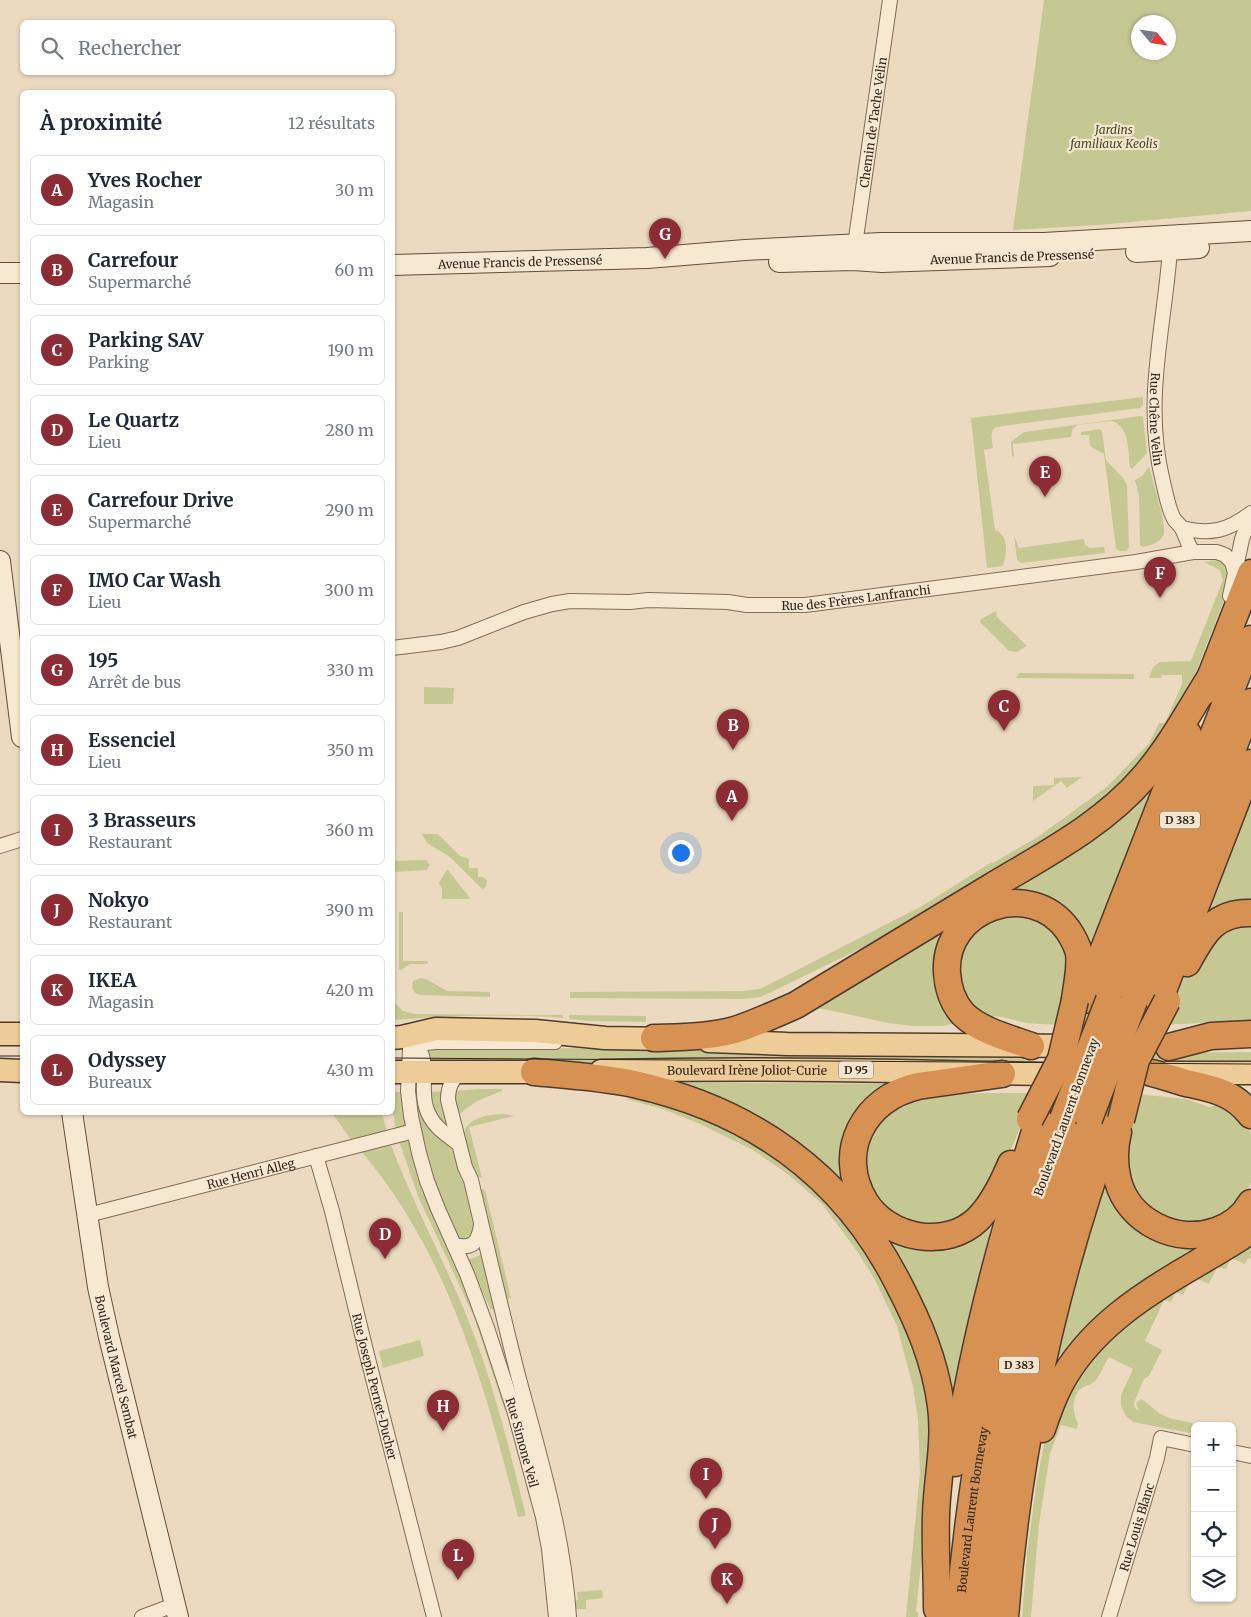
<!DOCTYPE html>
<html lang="fr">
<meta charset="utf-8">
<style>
body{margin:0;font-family:Merriweather,serif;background:#f6f6f7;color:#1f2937}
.controls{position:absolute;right:15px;bottom:15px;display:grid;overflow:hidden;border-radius:8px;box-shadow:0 1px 4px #0004}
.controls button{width:45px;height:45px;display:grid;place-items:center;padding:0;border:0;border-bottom:1px solid #e0e1e3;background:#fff;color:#1f2937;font:25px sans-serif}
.compass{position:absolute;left:1131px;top:15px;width:45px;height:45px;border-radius:50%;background:#fff;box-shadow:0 1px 4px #0004;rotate:119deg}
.you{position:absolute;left:680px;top:852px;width:18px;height:18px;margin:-12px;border:4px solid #fff;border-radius:50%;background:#1a73e8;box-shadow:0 0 0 8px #1a73e833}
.badge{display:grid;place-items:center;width:32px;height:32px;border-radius:50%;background:#8d2c35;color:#fff;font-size:16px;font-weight:700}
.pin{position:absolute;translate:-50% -41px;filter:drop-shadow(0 1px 2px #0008)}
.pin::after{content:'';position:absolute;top:26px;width:18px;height:15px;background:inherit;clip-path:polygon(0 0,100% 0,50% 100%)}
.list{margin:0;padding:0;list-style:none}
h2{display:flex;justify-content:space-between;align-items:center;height:65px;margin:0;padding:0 20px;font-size:21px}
h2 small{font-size:16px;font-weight:400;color:#747a83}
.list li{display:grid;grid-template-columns:32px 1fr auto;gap:15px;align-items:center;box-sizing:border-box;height:70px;margin:0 10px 10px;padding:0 10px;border:1px solid #e0e1e3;border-radius:8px}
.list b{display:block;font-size:19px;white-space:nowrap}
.list p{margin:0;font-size:16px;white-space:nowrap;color:#747a83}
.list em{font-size:16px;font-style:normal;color:#747a83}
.icon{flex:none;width:28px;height:28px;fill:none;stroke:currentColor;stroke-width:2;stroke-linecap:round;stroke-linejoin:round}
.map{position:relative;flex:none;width:1251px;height:1617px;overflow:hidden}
.search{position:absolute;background:#fff;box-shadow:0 1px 4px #0004;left:20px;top:20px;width:375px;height:55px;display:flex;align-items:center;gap:12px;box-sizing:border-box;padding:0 18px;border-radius:8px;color:#747a83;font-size:19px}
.panel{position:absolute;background:#fff;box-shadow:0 1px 4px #0004;left:20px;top:90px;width:375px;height:1025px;border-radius:8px}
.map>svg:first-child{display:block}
.green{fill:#c6c894;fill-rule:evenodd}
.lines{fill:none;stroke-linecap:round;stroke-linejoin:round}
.street-casing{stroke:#826b59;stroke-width:16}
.secondary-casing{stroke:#644d3c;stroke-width:22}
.primary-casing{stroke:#503a2d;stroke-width:25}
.highway-casing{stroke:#503a2d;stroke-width:29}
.street{stroke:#f6e8d1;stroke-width:14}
.secondary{stroke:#f6e8d1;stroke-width:20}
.primary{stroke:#edcc98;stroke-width:22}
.highway{stroke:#d79253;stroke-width:26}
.tram{stroke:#32251c;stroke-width:1}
.highway-bridge-casing{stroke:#503a2d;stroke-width:29;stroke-linecap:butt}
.highway-bridge{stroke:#d79253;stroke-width:26}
.labels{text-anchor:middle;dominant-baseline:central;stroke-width:4.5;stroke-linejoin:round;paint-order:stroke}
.shield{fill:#f3e5ce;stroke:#6c5f51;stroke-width:1}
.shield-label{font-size:11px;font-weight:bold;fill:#32251c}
.street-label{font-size:12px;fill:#32251c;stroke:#f3e5ce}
.park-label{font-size:12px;font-style:italic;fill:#464e24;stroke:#f3e5ce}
</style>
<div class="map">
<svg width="1251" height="1617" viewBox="0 0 1251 1617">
<rect width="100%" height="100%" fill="#ebdabf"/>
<g class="green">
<path d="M1044 0H1251V211L1099 225 1013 230ZM1168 22V52H1138V22Z"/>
<path d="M1143 397V405L1140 408 996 427C989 432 992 440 993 448L984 450 995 530C1009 535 1007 553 1003 566L987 568 971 418Z"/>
<path d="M1141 416 1143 417 1147 453 1132 469 1130 467C1128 452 1130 427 1112 421L1077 425 1072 430 1071 437 1013 444 1014 457 1012 456 1011 442 1024 432Z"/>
<polygon points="1100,429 1102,431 1106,460 1123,478 1127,485 1129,547 1126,551 1119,551 1116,549 1104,454 1090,446 1089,435 1081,435 1081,432"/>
<path d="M1149 467C1152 479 1168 527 1163 536 1159 543 1151 545 1143 547L1140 545 1139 496 1135 480 1142 476Z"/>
<polygon points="1014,535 1019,548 1084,539 1085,545 1090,548 1104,547 1105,553 1021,563 1017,560"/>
<path d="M1217 560C1230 565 1229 579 1228 590L1194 677 1170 725 1105 804 903 928 761 997 741 999 570 998V992L742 991 760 989 922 906 992 862 993 863 1039 836 1108 786 1149 743 1159 723H1165L1182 684V675H1162L1161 678H1149L1153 667 1160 662 1191 661 1223 580 1220 570 1204 562Z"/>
<polygon points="996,611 997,617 1027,646 1017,652 1009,651 980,622 981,619"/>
<polygon points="1020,673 1134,674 1134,679 1016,678"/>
<polygon points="424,687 454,688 453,704 424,704"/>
<polygon points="1082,777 1067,788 1061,781 1033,801 1033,786 1054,785 1054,778"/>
<polygon points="1156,781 1089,960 1084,945 993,892"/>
<polygon points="1251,794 1251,905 1207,915"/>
<polygon points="422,834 438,834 460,856 469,859 469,868 478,868 478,877 483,877 487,880 486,887 483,889 480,887 450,857 427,843"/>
<polygon points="426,860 430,865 427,870 393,872 393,861"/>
<polygon points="447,869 470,898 470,899 442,899 442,889 439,883"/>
<polygon points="964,910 951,930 959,1022 943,1026 912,1026 888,1023 824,1009 798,1009"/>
<polygon points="399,912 403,912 403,961 427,961 428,964 410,964 401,970 399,969"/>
<polygon points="1018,913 1051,925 1069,953 1059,1025 1026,1023 1003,1017 984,1016 967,1002 957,975 962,945 981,922"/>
<polygon points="1251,922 1251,1020 1163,1025 1175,995 1189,969 1221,929"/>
<path d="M420 978 426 979 447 991 490 992V997L420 995C413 993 411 988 413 981Z"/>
<path d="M393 1001 403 1011 415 1014 563 1015V1018C507 1013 449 1016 393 1020Z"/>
<polygon points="569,1015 646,1016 646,1022 589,1021 569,1019"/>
<polygon points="430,1047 1025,1052 1024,1066 537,1066 428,1064 428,1050"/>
<polygon points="1251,1052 1251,1069 1149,1067 1154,1053"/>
<polygon points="653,1082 902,1084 849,1136 892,1235 993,1215 948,1429 947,1404 846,1197"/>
<polygon points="479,1089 502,1089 502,1091 477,1101 458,1115 454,1101 454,1091"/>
<polygon points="442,1091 449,1129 437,1120 429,1092"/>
<polygon points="392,1092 402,1092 407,1126 396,1131 393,1111"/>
<polygon points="414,1092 420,1092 453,1152 462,1180 468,1185 476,1218 472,1241 458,1240 435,1186 419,1125"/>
<polygon points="987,1093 1029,1093 1023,1121 1000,1176 961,1220 921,1228 886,1212 865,1177 867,1139 893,1106 922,1098 929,1099 962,1094"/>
<polygon points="1137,1094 1186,1099 1209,1107 1214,1106 1220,1100 1240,1116 1249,1129 1251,1134 1251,1183 1241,1201 1216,1220 1173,1224 1139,1203 1121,1154"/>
<polygon points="642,1095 711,1118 800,1172 860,1238 918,1348 931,1407 930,1478 916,1612 918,1612 918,1617 906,1617 920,1472 918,1420 913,1387 897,1326 875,1280 857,1251 822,1204 790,1176 753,1150 700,1124 663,1109 626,1099 635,1098"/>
<polygon points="332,1113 382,1113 387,1132 352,1141"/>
<path d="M504 1114 514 1116 469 1127 482 1178 474 1175C472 1165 463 1143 464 1133 467 1117 492 1114 504 1114Z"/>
<polygon points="398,1138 409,1139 467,1287 510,1410 505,1411 474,1317 418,1196"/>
<path d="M391 1145C414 1206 445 1262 469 1322 494 1385 510 1451 526 1516L518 1517C486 1389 449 1255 362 1152Z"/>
<polygon points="1107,1168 1120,1204 1211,1239 1152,1284 1047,1399 1070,1291"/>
<polygon points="478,1188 485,1190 511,1298 502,1300"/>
<path d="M1251 1237V1259L1248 1258 1245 1264 1231 1258 1226 1269 1217 1267 1209 1284 1195 1278 1191 1279 1183 1295 1176 1292 1171 1302 1164 1300 1145 1341 1162 1350 1149 1376 1144 1379 1140 1388 1134 1403 1135 1408 1139 1411 1136 1403 1141 1399C1150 1404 1156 1413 1167 1417 1175 1421 1185 1420 1194 1424L1190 1433 1133 1422 1126 1416 1121 1406V1395L1133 1369 1109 1357C1104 1364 1101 1374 1095 1381 1092 1385 1086 1385 1082 1388 1070 1397 1073 1413 1078 1424L1077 1429 1061 1425 1050 1454 1039 1524 1031 1617H1022L1027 1554 1037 1480 1044 1445 1051 1421 1097 1344Z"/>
<polygon points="485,1252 497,1308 491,1310 467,1260 476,1257"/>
<polygon points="420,1340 424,1356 383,1368 379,1351"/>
<polygon points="602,1590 603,1598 586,1600 586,1609 572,1609 571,1601 578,1600 577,1592"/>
</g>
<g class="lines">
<g class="street-casing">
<g id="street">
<path id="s1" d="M855 245 890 0"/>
<path id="s2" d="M1170 250C1164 330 1143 402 1163 482 1166 494 1168 508 1174 519 1176 522 1179 524 1181 527 1186 535 1187 544 1193 552"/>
<path d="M1182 528C1210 535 1228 531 1251 513"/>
<polyline points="1235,572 1242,539 1251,515"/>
<path id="s3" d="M392 648 441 642 458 638 524 612 552 604 570 601 630 602 648 600 728 602 747 605H805L1136 562 1193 552H1217L1225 555 1232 562 1235 573 1230 596"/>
<polyline points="0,846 22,839"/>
<path d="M409 1039C433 1052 419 1086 426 1107 431 1125 445 1134 459 1144"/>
<path id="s4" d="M555 1042H436L415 1044 410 1049 408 1091 411 1116 419 1153 427 1181 438 1209 467 1274 487 1328 514 1410 543 1517 549 1549 556 1617"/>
<path d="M461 1072C451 1080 448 1088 448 1100L465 1167 471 1180C487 1247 502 1313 519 1379 540 1457 564 1536 569 1617"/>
<path id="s5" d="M316 1156 332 1211 367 1355 434 1617"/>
<path id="s6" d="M88 1215 414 1131"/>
<path d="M454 1245C472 1249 478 1244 481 1225"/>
<polyline points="1232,1452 1251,1456"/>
<polyline points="142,1617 166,1608 175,1602"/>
<path id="s7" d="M1109 1617 1157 1458 1161 1438 1195 1445"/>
</g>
</g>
<g class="secondary-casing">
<g id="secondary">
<polyline points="1136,252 1199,248"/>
<polyline points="779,262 853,260 882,262 1050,256"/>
<path id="s8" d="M392 265 647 258 745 250 881 243H1044L1251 231"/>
<polyline points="0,273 22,273"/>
<polyline points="0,561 22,737"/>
<path id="s9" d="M72 1112 98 1287 109 1337 178 1617"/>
</g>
</g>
<g class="primary-casing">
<g id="primary">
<polyline points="0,1034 22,1034"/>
<polyline points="392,1038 402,1037 436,1029 535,1031 605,1038 670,1039"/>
<polyline points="709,1041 787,1044 1080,1046"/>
<polyline points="0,1070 22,1071"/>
<path id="s10" d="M601 1071C700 1069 799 1069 898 1071 955 1072 1012 1074 1069 1074"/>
<polyline points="392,1072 551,1072"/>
<polyline points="1168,1073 1251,1073"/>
</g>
</g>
<g class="highway-casing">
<g id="highway">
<polyline points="1205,691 1251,573"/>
<path d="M1187 963C1203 934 1214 912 1251 913"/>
<polyline points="1084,1000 1188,734"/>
<polyline points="1109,1000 1251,639"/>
<polyline points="1134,1001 1251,702"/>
<polyline points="1159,1001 1251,763"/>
<path d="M654 1038C681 1037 709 1037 735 1030 756 1023 776 1014 796 1005 861 966 926 926 991 887 1044 855 1103 825 1144 777 1170 747 1190 710 1211 676"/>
<path d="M1031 1046C1009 1038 980 1031 963 1014 953 1003 948 987 947 973 943 908 1030 877 1068 930 1072 936 1077 945 1079 953 1081 968 1077 984 1075 999"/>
<polyline points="1169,1047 1211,1036 1251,1034"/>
<path d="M534 1072C567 1075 601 1077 634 1084 751 1110 842 1174 897 1281 918 1321 935 1360 941 1406 946 1442 937 1478 936 1515 935 1546 937 1577 937 1609"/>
<path d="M1152 1073C1164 1076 1175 1080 1186 1083 1213 1089 1233 1092 1251 1115"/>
<path d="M1002 1074 918 1086C864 1098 835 1152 865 1202 888 1239 946 1250 978 1219 993 1204 1003 1183 1011 1164"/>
<path d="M1118 1132C1114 1148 1114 1165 1118 1181 1129 1222 1177 1245 1216 1231 1231 1226 1243 1217 1251 1203"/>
<path d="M1042 1429C1047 1414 1052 1400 1059 1386 1088 1330 1142 1295 1196 1264 1214 1253 1233 1243 1251 1230"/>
<path d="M955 1463C972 1345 1003 1231 1039 1119"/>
<path id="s11" d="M959 1617C972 1447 1009 1281 1063 1119"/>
<path d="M983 1617C995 1447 1033 1280 1089 1119"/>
<path d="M1005 1617C1018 1448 1055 1279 1113 1120"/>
</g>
</g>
<use href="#street" class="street"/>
<use href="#secondary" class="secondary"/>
<use href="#primary" class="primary"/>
<use href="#highway" class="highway"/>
<g class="tram">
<polyline points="0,1056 22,1056"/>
<polyline points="392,1058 1251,1064"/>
</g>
<g class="highway-bridge-casing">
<g id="highway-bridge">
<polyline points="1030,1119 1061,1059 1075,1000"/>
<polyline points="1063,1119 1109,1000"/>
<polyline points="1089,1119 1134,1001"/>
<polyline points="1121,1120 1136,1060 1167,1001"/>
</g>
</g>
<use href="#highway-bridge" class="highway-bridge"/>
</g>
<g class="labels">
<g class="shield">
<rect x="1160" y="811.5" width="40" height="17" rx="4"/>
<rect x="838.5" y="1061.5" width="35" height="17" rx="4"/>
<rect x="999" y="1356.5" width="40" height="17" rx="4"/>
</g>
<g class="shield-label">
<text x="1180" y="820">D 383</text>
<text x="856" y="1070">D 95</text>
<text x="1019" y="1365">D 383</text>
</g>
<g class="street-label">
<text stroke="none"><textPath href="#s1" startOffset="124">Chemin de Tache Velin</textPath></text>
<text transform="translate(1012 257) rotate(-2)">Avenue Francis de Pressensé</text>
<text stroke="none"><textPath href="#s8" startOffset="128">Avenue Francis de Pressensé</textPath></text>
<text stroke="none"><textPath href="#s2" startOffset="170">Rue Chêne Velin</textPath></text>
<text stroke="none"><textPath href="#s3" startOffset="472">Rue des Frères Lanfranchi</textPath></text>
<text stroke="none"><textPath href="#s10" startOffset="146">Boulevard Irène Joliot-Curie</textPath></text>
<text transform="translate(1066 1117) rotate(-70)">Boulevard Laurent Bonnevay</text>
<text stroke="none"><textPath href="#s6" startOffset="168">Rue Henri Alleg</textPath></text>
<text stroke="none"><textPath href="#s9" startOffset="259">Boulevard Marcel Sembat</textPath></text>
<text stroke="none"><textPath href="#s5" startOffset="238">Rue Joseph Pernet-Ducher</textPath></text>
<text stroke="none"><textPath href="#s4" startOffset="560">Rue Simone Veil</textPath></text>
<text stroke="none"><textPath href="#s11" startOffset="108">Boulevard Laurent Bonnevay</textPath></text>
<text stroke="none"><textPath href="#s7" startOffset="94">Rue Louis Blanc</textPath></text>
</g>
<g class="park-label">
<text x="1114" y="129">Jardins<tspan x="1114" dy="14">familiaux Keolis</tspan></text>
</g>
</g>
</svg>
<div class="controls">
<button>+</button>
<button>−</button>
<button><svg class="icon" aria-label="locate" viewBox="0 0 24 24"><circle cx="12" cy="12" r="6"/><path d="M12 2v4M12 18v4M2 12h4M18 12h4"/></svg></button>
<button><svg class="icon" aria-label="layers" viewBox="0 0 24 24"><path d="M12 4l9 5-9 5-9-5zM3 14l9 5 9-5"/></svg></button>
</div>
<svg class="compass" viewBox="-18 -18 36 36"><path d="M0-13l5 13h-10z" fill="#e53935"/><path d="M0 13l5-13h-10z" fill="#747a83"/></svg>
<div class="you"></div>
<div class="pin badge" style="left:732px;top:821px">A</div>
<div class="pin badge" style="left:733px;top:750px">B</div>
<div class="pin badge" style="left:1004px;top:731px">C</div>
<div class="pin badge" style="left:385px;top:1259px">D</div>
<div class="pin badge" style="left:1045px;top:497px">E</div>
<div class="pin badge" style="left:1160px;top:598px">F</div>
<div class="pin badge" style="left:665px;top:259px">G</div>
<div class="pin badge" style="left:443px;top:1431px">H</div>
<div class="pin badge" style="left:706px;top:1499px">I</div>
<div class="pin badge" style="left:715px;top:1549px">J</div>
<div class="pin badge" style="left:727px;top:1604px">K</div>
<div class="pin badge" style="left:458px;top:1580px">L</div>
<div class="search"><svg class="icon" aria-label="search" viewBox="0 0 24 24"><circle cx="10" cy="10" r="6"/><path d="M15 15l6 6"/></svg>Rechercher</div>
<section class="panel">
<h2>À proximité<small>12 résultats</small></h2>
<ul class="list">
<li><span class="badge">A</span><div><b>Yves Rocher</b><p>Magasin</p></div><em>30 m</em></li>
<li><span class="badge">B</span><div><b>Carrefour</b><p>Supermarché</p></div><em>60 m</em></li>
<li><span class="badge">C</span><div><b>Parking SAV</b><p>Parking</p></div><em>190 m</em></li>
<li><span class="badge">D</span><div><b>Le Quartz</b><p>Lieu</p></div><em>280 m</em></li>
<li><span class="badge">E</span><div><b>Carrefour Drive</b><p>Supermarché</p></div><em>290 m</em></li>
<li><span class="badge">F</span><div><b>IMO Car Wash</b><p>Lieu</p></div><em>300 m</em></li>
<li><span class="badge">G</span><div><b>195</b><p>Arrêt de bus</p></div><em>330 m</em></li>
<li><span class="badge">H</span><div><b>Essenciel</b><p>Lieu</p></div><em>350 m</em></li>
<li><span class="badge">I</span><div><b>3 Brasseurs</b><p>Restaurant</p></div><em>360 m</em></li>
<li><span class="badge">J</span><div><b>Nokyo</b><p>Restaurant</p></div><em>390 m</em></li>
<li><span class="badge">K</span><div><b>IKEA</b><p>Magasin</p></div><em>420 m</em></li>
<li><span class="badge">L</span><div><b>Odyssey</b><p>Bureaux</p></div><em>430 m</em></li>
</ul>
</section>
</div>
